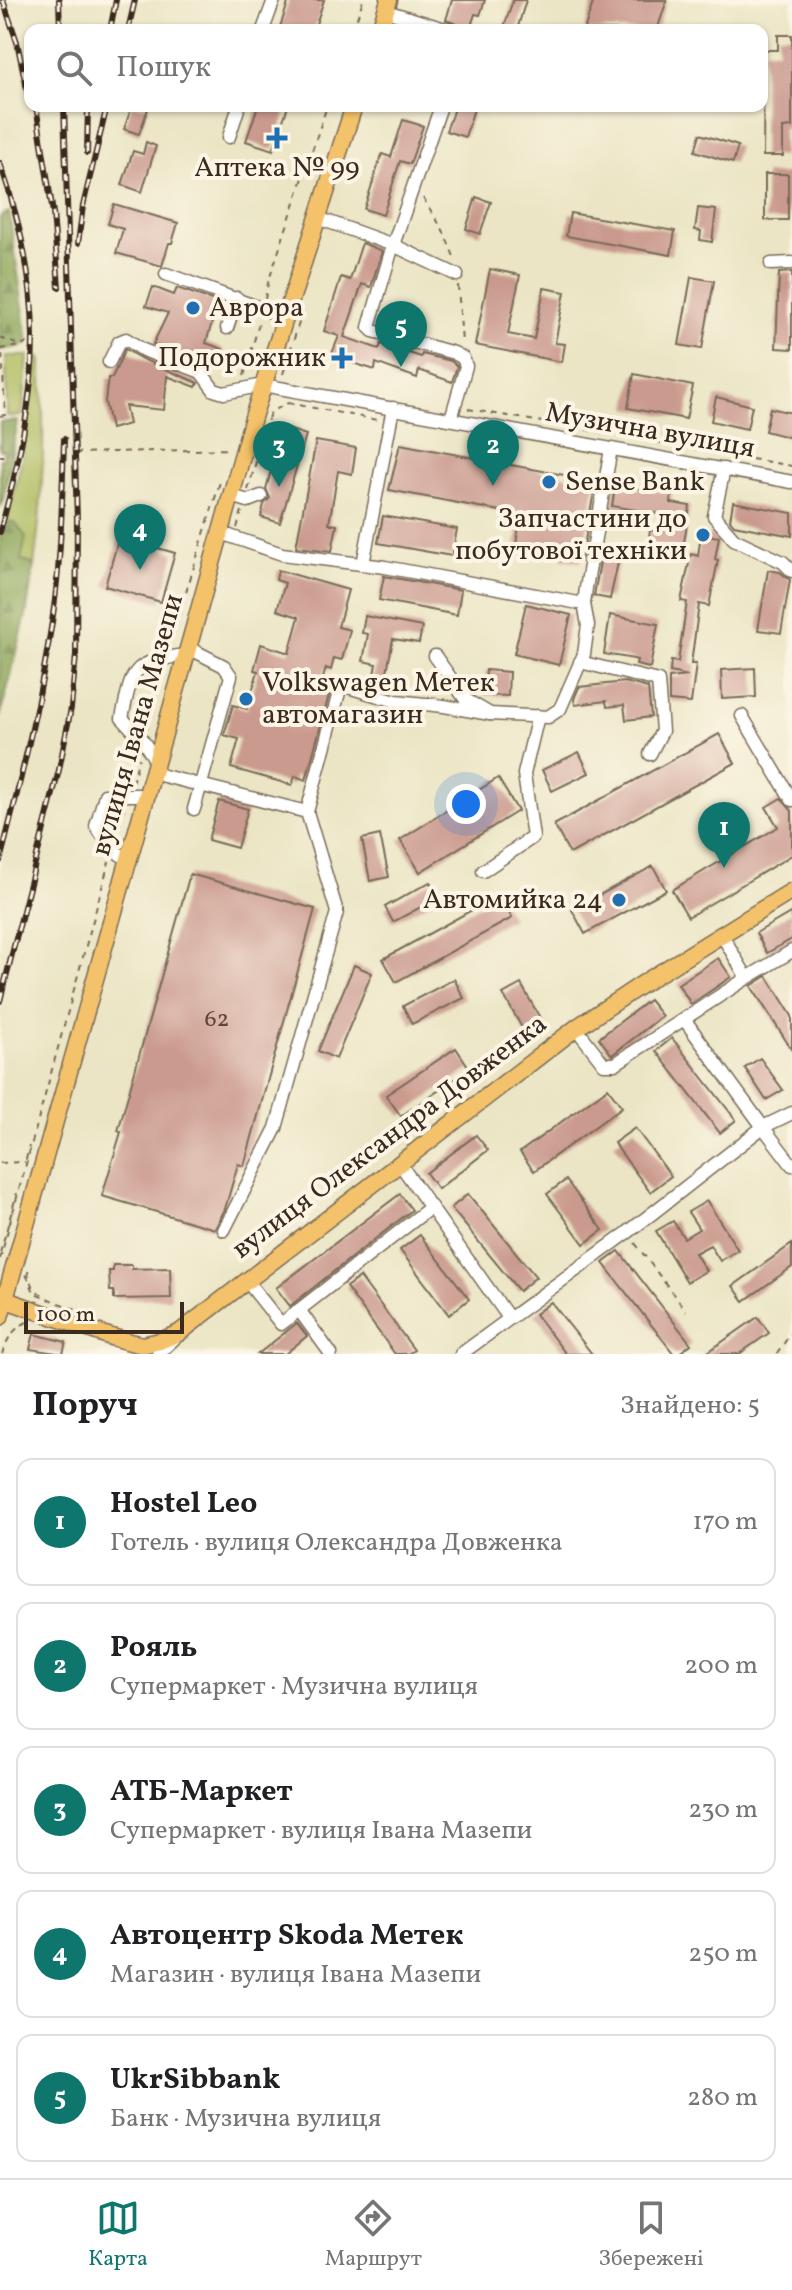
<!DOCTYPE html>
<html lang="uk">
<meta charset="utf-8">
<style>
body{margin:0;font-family:Vollkorn,serif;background:#f6f6f6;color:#202124}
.scale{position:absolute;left:24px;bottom:20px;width:160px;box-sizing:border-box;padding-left:8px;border:4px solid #3b2a1e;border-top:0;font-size:22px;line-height:28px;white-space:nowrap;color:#3b2a1e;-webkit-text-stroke:6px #fcf5e5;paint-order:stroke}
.you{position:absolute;left:466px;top:804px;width:28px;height:28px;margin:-20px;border:6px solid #fff;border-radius:50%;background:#1a73e8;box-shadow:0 0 0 12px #1a73e833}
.badge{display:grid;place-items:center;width:52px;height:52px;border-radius:50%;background:#0f766e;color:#fff;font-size:26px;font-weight:700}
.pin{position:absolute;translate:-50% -66px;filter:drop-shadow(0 2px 4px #0008)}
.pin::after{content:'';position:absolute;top:42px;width:28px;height:24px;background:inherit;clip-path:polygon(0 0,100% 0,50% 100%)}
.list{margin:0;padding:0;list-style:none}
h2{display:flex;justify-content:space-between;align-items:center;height:104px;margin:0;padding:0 32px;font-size:34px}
h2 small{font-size:26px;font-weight:400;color:#757577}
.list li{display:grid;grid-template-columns:52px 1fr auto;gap:24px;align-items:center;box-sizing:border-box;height:128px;margin:0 16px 16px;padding:0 16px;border:2px solid #e0e0e0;border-radius:16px}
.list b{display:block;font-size:30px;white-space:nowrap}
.list p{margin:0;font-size:26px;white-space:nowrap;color:#757577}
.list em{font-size:26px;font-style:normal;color:#757577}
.icon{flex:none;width:44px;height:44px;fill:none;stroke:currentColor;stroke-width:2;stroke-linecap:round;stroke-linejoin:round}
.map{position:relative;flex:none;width:792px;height:1354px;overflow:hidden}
.search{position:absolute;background:#fff;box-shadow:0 2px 6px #0004;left:24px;right:24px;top:24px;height:88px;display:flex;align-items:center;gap:20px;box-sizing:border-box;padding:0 28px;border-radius:16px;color:#757577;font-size:30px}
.sheet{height:824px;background:#fff}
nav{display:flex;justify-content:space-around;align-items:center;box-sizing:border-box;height:112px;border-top:2px solid #e0e0e0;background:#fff;font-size:22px;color:#757577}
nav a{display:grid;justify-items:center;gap:4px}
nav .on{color:#0f766e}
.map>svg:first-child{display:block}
.green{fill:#adbc5f;stroke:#74733e;stroke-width:2}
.forest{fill:url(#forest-firs);stroke:#62673a;stroke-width:2}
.building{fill:#ca9a8e}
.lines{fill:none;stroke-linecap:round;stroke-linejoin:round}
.minor-casing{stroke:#796b58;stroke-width:15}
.major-casing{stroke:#796b58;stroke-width:19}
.path{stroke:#796b58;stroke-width:2;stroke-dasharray:6 6;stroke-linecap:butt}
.minor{stroke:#fff;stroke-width:12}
.major{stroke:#f4c26a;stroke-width:16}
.rail-casing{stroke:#3b2a1e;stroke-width:6}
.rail{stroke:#fcf5e5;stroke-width:3;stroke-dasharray:9;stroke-linecap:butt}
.poi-dot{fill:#1f6fb2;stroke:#fcf5e5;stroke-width:3}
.labels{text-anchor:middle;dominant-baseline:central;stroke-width:8;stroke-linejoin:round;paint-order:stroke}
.number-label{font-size:24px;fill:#5f463a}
.poi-label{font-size:28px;fill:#3b2a1e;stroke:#fcf5e5;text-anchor:start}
.street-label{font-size:28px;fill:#3b2a1e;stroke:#fcf5e5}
</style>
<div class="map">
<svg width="792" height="1354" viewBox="0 0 792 1354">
<defs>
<pattern id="forest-firs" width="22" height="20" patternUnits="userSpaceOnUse" patternTransform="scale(2)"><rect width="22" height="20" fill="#8aa456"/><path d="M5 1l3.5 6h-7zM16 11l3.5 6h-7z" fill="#728647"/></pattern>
</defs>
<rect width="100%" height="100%" fill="#fcf5e5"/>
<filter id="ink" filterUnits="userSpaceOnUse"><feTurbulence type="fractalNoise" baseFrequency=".0125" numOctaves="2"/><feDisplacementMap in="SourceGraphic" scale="16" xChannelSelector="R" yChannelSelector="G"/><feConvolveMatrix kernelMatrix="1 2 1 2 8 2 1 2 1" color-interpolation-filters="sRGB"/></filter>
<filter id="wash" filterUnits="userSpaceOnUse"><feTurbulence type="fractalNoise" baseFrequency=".006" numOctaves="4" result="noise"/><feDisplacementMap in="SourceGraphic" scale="32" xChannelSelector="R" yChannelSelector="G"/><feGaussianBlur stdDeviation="1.8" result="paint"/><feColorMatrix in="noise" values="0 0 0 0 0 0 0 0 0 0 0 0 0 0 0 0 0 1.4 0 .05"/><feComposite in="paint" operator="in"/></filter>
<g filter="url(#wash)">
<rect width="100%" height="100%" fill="#ebe5c5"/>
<g class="green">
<polygon points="6,356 28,356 22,416 7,416"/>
<path d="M38 358H41C45 431 44 492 34 565L21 560 14 522H7L22 459Z"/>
</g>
<g class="forest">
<polygon points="9,212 28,342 22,346 0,350 0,219 1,216"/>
<polygon points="18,421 3,500 0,507 0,459 4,458 3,450 0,450 0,422"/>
<polygon points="7,522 14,522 26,537 21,560 34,565 26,615 0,717 0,538"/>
</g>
<g id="blocks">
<g class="building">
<polygon points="289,0 324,0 314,30 290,30 280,27"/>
<polygon points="452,0 485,0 480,15 475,14 470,29 446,20"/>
<polygon points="513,0 526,0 517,30 503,30"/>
<polygon points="594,0 667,0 657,30 584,30"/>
<polygon points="778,35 792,35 792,127 783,128 783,156 763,156 764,50 778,50"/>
<polygon points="132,106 149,106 139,134 124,129"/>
<polygon points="258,106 288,106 273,150 246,141"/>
<polygon points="455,106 475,106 465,137 446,131"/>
<polygon points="403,120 423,126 410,164 400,161 383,215 364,209 382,154 391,157"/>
<polygon points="700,134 738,146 733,163 695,151"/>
<polygon points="146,142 156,146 142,192 122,185 133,151 143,154"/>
<rect x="765" y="174" width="23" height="46"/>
<polygon points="476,197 491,202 480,234 466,229"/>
<polygon points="114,204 178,223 172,243 169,243 162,266 116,253 123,229 108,224"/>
<polygon points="698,208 716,210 712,242 700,240 701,231 695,230"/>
<polygon points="570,213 675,231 671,255 566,236"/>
<polygon points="362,243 382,251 371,287 362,284 344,337 379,349 381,344 421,357 422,354 451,361 457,366 452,382 419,370 417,378 376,363 375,370 331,356 339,336 324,331 341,277 350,280"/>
<polygon points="490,269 520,275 508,334 534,339 544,288 565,292 555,343 565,344 562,362 475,345"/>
<polygon points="792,272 792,349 776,348 779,273"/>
<polygon points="691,277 714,281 702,349 679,345"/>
<polygon points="153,287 174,295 177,288 218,302 206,343 223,349 218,364 200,357 199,362 153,344 168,313 146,306"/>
<polygon points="125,349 140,358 198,383 196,387 167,376 164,410 125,406 129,424 111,429 105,402 108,378 112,378"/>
<polygon points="634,374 693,386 686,419 628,408"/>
<polygon points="716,397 752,406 747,429 711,421"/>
<polygon points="770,408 792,413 792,438 765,431"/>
<polygon points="288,429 306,435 280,523 261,517 264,504 270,498 266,489 271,471 275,473"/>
<polygon points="316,441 356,448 352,474 338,471 329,524 337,525 332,551 296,547"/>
<polygon points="400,444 596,481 581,562 562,559 562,553 516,544 521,515 389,490"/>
<polygon points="615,486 672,492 671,503 690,506 683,549 648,543 650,530 663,532 666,515 612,506"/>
<polygon points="733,502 792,513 792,536 734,525 730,520"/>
<polygon points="383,516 457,529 452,556 378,543"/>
<polygon points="701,534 719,537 715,559 718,560 709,606 699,604 691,664 696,664 691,703 669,701 669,678 688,676 670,672 671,661 678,662 687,602 681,601 691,554 698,556"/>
<polygon points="119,537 175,553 161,602 105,586"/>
<polygon points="603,545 621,549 610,599 594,596"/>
<polygon points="278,570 348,590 338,627 350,630 342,660 334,658 331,670 326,668 319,692 329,695 306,780 295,776 292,785 231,768 239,739 224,735 233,705 247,709 258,671 254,670 261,644 289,653 299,617 277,610 285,583 276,580"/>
<polygon points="768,570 780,572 790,580 781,633 758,630"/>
<polygon points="384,576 461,590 457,615 379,600"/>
<polygon points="526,604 571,615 559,665 514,654"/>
<polygon points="610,615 658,624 650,668 636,665 637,660 634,659 604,654"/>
<polygon points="365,616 422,627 419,643 393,639 384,688 372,685 376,664 363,661 368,634 362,633"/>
<polygon points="755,668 756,697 722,699 721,670"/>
<polygon points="486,670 509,672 508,696 484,695"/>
<polygon points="625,682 648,688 651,717 626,720 624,705 607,707 606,701 575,705 574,699 579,687"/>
<polygon points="719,734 735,763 570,854 554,825"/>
<polygon points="579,752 589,773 552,791 542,770"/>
<polygon points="498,778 518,811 420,872 400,840"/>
<polygon points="781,798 792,811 792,855 688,917 672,890 778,827 766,807"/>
<polygon points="219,801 248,809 237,848 208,840"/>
<polygon points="380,835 389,877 370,881 362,839"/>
<polygon points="653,866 666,890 585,934 572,910"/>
<polygon points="190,874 315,909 244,1166 238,1164 225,1209 215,1229 102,1196 121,1132 118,1131"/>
<polygon points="430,882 438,898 393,922 385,907"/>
<polygon points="499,895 512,918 396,982 383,959"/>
<polygon points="792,912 792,939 767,953 756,933"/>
<polygon points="718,958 731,977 691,1004 678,984"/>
<polygon points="354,965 372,973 336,1059 318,1051"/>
<polygon points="767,976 792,1016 792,1050 751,986"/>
<polygon points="454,979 464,998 412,1024 403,1006"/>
<polygon points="521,984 544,1025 526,1035 503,994"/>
<polygon points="649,1000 662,1016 612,1055 599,1038"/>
<polygon points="672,1038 736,1120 720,1133 656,1051"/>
<polygon points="456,1048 470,1069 401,1116 386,1095"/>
<polygon points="760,1058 783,1090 766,1100 745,1068"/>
<polygon points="608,1088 622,1107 534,1171 520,1152"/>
<polygon points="635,1128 671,1176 650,1192 614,1143"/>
<polygon points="476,1135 488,1150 438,1189 426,1173"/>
<polygon points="566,1180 603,1230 584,1244 547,1194"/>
<polygon points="400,1194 412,1210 290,1306 276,1288"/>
<polygon points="468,1194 536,1277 519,1291 451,1208"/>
<polygon points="707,1201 738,1250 720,1261 710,1245 695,1253 706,1271 687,1282 656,1231 673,1221 684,1238 699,1229 688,1212"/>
<polygon points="420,1235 469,1299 449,1315 400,1250"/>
<polygon points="792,1244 792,1267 744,1301 733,1286"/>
<polygon points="619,1251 691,1344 678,1354 674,1354 603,1263"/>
<polygon points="113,1265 132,1265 132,1269 170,1268 171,1298 114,1299 114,1291 110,1291 109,1271 113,1271"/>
<polygon points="360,1277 414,1350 408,1354 395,1354 346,1287"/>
<polygon points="551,1302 592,1354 566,1354 535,1314"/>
<polygon points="758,1317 769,1333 739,1354 705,1354"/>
<polygon points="297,1323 307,1336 285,1354 258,1354"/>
<polygon points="34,1334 66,1342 63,1354 30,1349"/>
</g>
</g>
</g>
<g filter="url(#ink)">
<use href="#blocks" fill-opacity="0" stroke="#796b58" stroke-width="2"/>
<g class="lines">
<g class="minor-casing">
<g id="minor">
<polyline points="386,11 448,30"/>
<polyline points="263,30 274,0"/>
<polyline points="441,106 393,245 369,327 373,331 454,353 463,358 466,366 451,419"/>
<polyline points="229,137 239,106"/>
<polyline points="318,218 393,245 457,275"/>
<polyline points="771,264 792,263"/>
<polyline points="166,274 285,317"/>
<polyline points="227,328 237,298"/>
<polyline points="109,362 119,342 126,339 143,350 201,372 214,390 224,393 263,385 792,482"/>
<polyline points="724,469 714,516 734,539 783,562 792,571"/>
<polyline points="232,496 248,501 261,496"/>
<polyline points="221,533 282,554 385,567 584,604"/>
<polyline points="363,564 393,408"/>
<polyline points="187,647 224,666 231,676 194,809"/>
<polyline points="435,656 466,700 490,714 548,717 560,709 584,654 588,625 584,604 586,588 611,449"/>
<polyline points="580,662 658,681 662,731 650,754"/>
<polyline points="742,716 792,800"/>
<path d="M156 761 143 741 122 718C133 667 131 663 185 655"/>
<polyline points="152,773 307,812 341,685 396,701 444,706 490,714"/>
<polyline points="127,859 112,849 96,826 105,795 146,795"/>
<polyline points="483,871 533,837 524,774 538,716"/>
<polyline points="747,978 792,951"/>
<polyline points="576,1028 604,1064 615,1064 684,1019"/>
<polyline points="792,1113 763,1127 792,1165"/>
<polyline points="400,1164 509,1318"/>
<polyline points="224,1230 276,1128 337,912 307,812"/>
<polyline points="246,1280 281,1324 431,1207"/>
<polyline points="299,1310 331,1354"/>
<polyline points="158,1354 176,1337"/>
<polyline points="461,1354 627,1233 763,1127 684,1019 747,978 722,935"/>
</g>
</g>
<g class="major-casing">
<g id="major">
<polyline points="380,30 389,0"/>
<polyline points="6,1300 111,1337 142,1345 160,1341 179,1333 576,1028 650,979 792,891"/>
<polyline points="0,1317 254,414 354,106"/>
</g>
</g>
<g class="path">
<polyline points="353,30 363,0"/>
<polyline points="423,198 443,230 455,259"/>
<polyline points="458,285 462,343"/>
<polyline points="265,299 268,283 327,106"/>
<polyline points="0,338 22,346 28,342"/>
<polyline points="0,349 21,346"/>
<polyline points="283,374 303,310"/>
<polyline points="244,376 260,320"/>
<polyline points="288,403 377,420"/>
<polyline points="468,409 792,466"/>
<polyline points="0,416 5,415 2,349"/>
<polyline points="268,418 271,412 288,403"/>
<polyline points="75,453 230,449"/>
<polyline points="0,456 4,456"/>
<polyline points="248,490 268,419"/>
<polyline points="237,528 242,511"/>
<polyline points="172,638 220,482"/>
<polyline points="147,729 163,669"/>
<polyline points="132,783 139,758"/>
<polyline points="116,836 124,808"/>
<polyline points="26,1160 29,1146"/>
<polyline points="0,1163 25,1162"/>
<polyline points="635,1243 686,1311"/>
<polyline points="0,1253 17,1193"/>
<polyline points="0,1259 109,862"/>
<path d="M28 1270C29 1297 56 1301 77 1310"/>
<polyline points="26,1274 35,1294 49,1300"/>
<path d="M2 1354C7 1339 13 1329 27 1322"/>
<polyline points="777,1354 792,1331"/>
</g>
<use href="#minor" class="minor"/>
<use href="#major" class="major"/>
<g class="rail-casing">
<g id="rail">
<polyline points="3,0 17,42 30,104"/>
<polyline points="59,0 60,30"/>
<polyline points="110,30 116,0"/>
<polyline points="128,30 135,0"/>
<polyline points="36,106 53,213 59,287"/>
<polyline points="87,153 88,106"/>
<path d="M0 163C19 218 33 279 33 338 33 403 17 469 0 532"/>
<polyline points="78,243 83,206 107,106"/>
<path d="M0 861C19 788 37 715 49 640 61 574 62 506 64 439"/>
<polyline points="0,1001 59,770 71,708 76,655 77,520 64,106"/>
</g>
</g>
<use href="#rail" class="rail"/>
</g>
</g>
<g class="poi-dot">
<path d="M273 126h8v8h8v8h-8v8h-8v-8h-8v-8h8z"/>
<circle cx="193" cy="308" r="8"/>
<path d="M338 346h8v8h8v8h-8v8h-8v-8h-8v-8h8z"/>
<circle cx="549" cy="482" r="8"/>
<circle cx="703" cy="535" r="8"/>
<circle cx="246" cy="699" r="8"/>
<circle cx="619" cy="900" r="8"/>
</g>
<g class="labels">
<g class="number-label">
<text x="217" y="1020">62</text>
</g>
<g class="poi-label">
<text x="277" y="168" text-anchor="middle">Аптека № 99</text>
<text x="209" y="308">Аврора</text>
<text x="326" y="358" text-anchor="end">Подорожник</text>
<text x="565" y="482">Sense Bank</text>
<text x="687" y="519" text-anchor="end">Запчастини до<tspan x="687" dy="32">побутової техніки</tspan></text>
<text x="262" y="683">Volkswagen Метек<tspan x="262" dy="32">автомагазин</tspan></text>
<text x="603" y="900" text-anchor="end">Автомийка 24</text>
</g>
<g class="street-label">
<text transform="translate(650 431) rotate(10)">Музична вулиця</text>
<text transform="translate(138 725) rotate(-74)">вулиця Івана Мазепи</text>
<text transform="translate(390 1137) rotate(-37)">вулиця Олександра Довженка</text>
</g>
</g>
</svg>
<div class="scale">100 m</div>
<div class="you"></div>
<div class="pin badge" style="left:724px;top:868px">1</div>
<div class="pin badge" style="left:493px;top:486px">2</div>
<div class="pin badge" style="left:279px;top:487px">3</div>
<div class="pin badge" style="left:140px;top:570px">4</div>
<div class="pin badge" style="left:401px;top:367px">5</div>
<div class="search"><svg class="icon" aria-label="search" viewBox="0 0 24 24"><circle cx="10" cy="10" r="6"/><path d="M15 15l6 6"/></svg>Пошук</div>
</div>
<section class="sheet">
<h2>Поруч<small>Знайдено: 5</small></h2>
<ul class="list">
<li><span class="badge">1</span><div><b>Hostel Leo</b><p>Готель · вулиця Олександра Довженка</p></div><em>170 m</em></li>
<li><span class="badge">2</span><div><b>Рояль</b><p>Супермаркет · Музична вулиця</p></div><em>200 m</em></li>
<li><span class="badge">3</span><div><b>АТБ-Маркет</b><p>Супермаркет · вулиця Івана Мазепи</p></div><em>230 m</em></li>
<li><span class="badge">4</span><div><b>Автоцентр Skoda Метек</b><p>Магазин · вулиця Івана Мазепи</p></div><em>250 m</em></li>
<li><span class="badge">5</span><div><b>UkrSibbank</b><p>Банк · Музична вулиця</p></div><em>280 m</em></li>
</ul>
</section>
<nav>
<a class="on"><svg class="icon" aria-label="map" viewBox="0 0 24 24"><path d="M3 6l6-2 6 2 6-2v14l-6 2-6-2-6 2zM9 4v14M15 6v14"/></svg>Карта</a>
<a><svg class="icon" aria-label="directions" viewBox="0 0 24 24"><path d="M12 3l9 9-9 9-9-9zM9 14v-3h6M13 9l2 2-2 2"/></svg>Маршрут</a>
<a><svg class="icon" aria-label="saved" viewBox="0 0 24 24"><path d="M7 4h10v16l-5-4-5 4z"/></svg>Збережені</a>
</nav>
